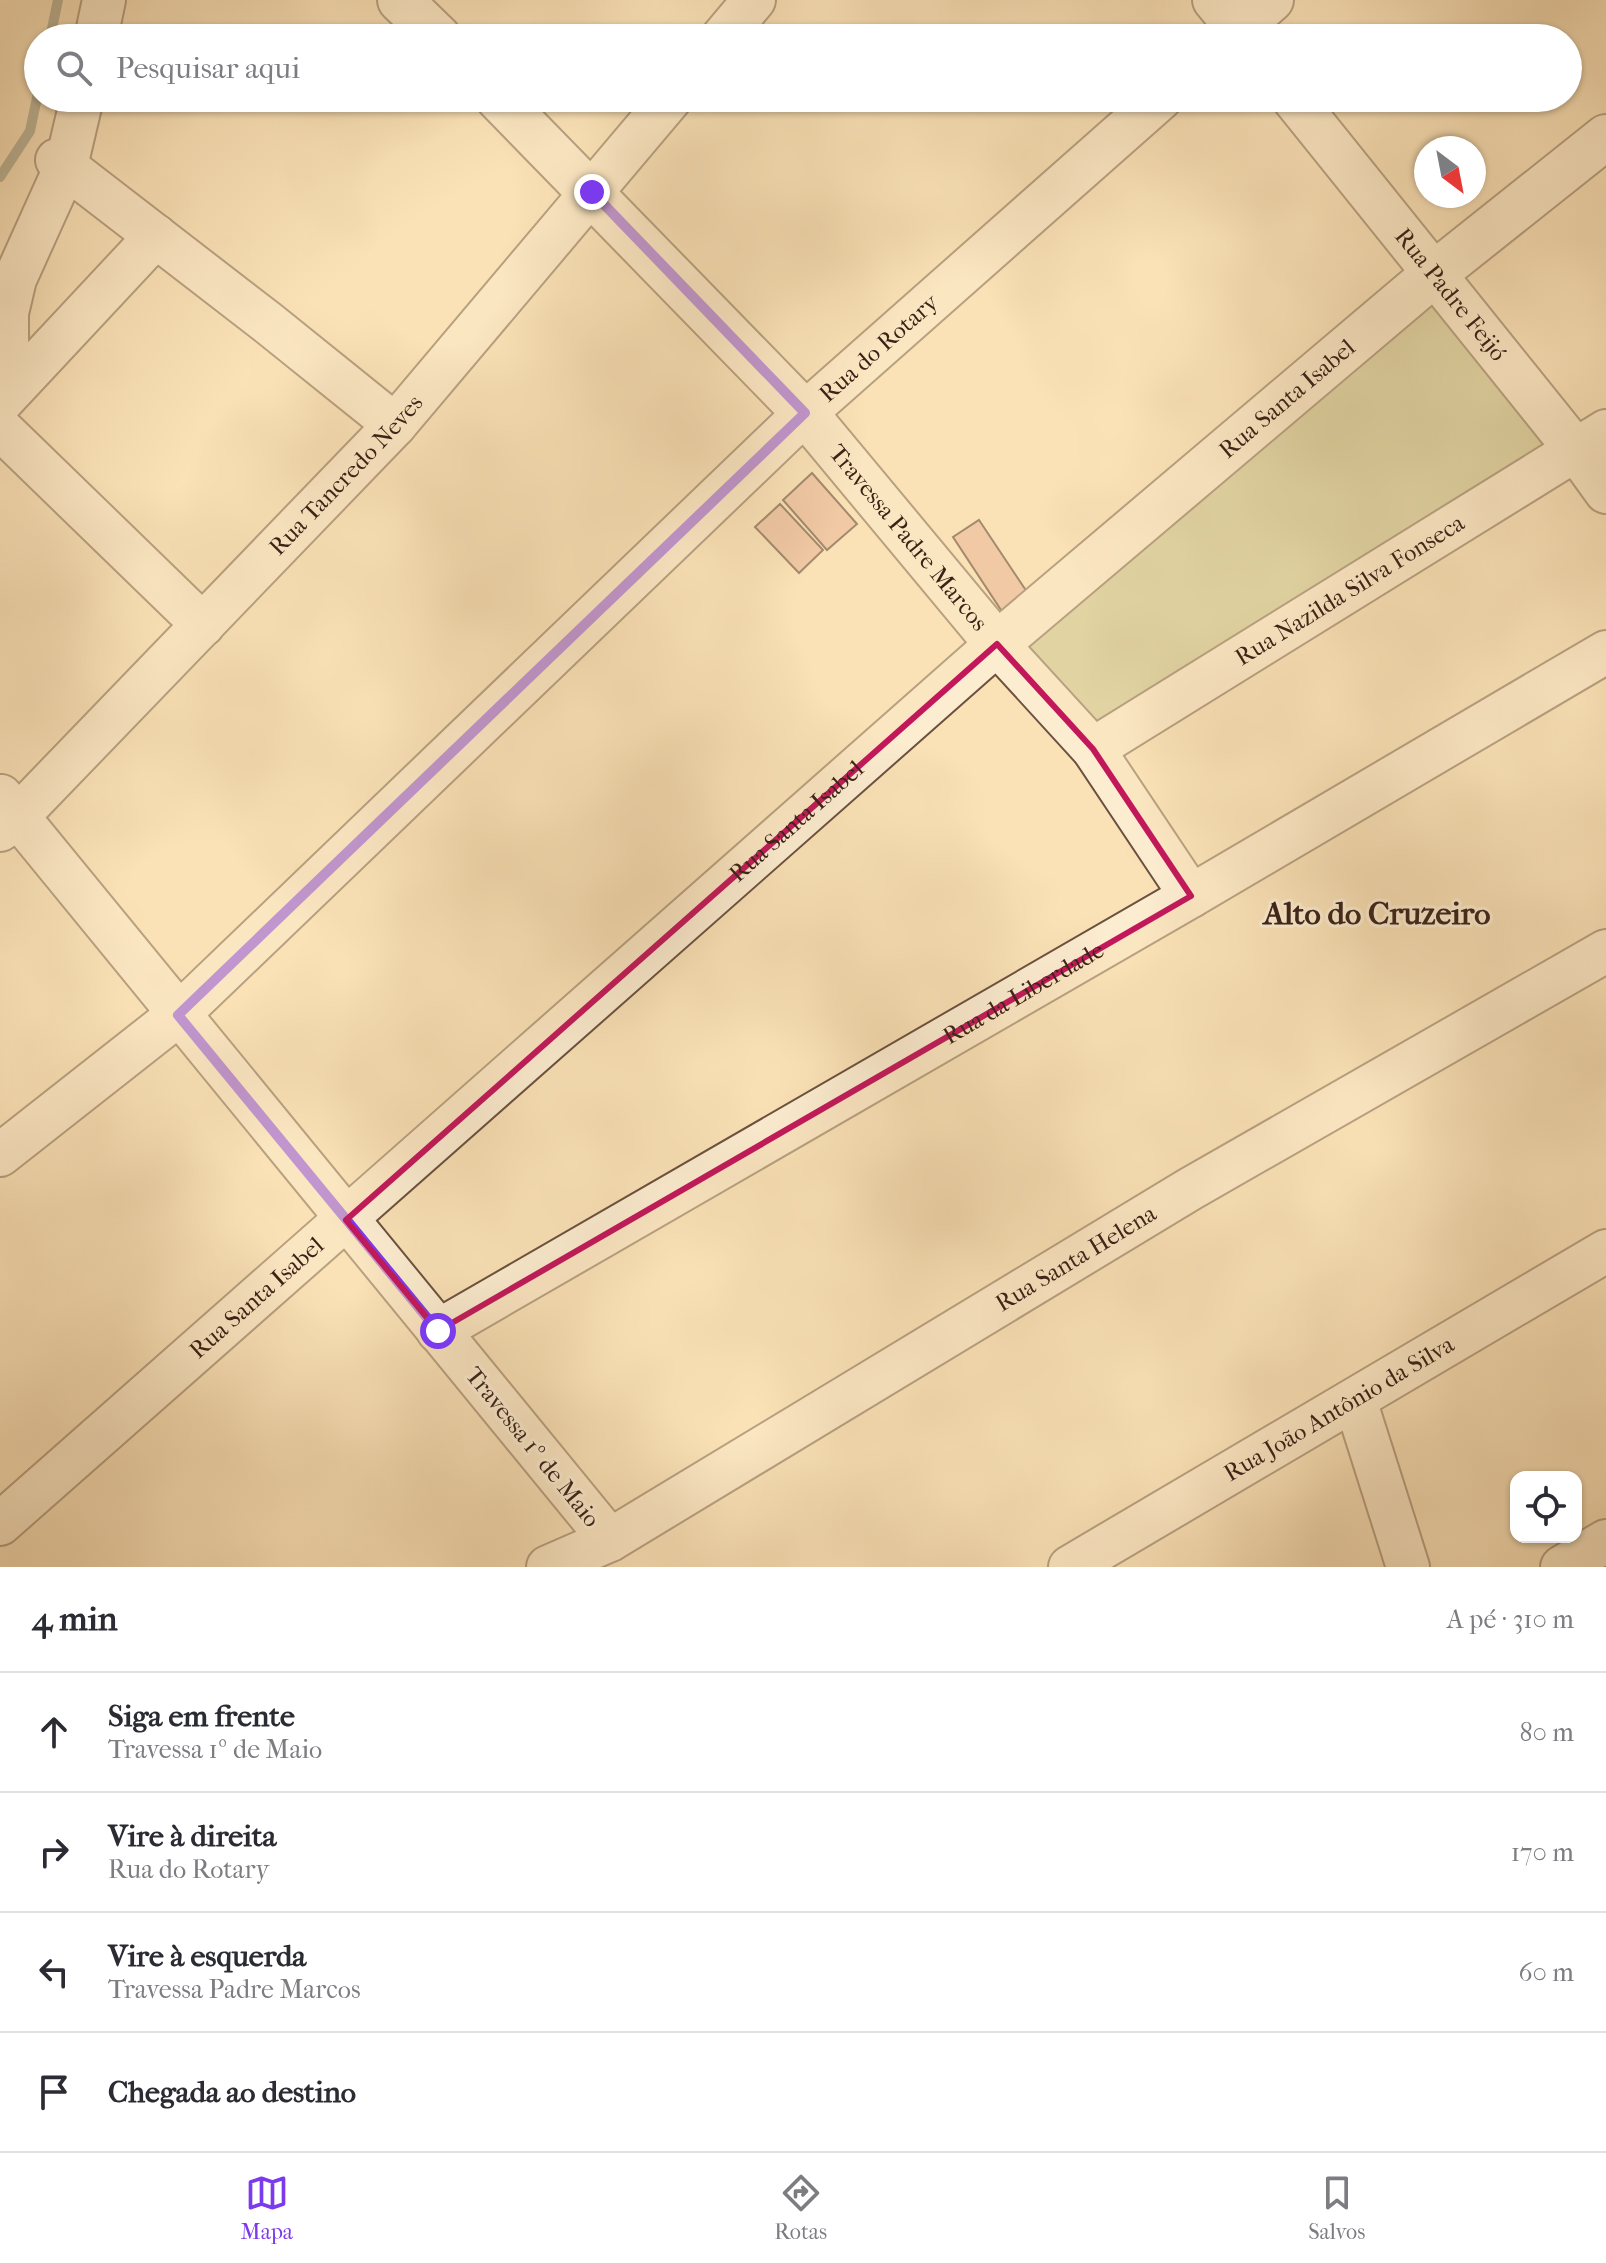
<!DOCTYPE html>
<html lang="pt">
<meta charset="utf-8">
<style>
body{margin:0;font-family:"IM FELL French Canon",serif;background:#f2f2f3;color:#2b2b33}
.controls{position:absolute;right:24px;bottom:24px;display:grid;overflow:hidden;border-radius:16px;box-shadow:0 2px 6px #0004}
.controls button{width:72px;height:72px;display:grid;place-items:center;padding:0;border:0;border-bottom:2px solid #e1e1e2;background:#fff;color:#2b2b33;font:40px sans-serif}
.compass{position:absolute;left:1414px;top:136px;width:72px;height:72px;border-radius:50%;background:#fff;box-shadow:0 2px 6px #0004;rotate:148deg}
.stop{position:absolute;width:24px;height:24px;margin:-18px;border:6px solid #7c3aed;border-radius:50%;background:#fff}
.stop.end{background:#7c3aed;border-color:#fff;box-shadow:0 2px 8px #0008}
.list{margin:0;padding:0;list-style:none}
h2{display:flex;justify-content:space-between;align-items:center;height:104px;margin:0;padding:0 32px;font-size:34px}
h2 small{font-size:26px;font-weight:400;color:#7c7c81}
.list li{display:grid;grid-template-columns:52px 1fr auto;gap:24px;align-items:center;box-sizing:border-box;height:120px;padding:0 32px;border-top:2px solid #e1e1e2}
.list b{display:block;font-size:30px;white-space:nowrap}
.list p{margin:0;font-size:26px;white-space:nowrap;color:#7c7c81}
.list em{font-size:26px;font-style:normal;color:#7c7c81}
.icon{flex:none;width:44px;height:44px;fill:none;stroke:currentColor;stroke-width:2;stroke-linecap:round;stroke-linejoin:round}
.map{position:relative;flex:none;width:1606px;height:1567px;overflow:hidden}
.search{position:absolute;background:#fff;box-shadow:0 2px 6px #0004;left:24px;right:24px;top:24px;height:88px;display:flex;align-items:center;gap:20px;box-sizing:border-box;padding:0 28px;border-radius:44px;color:#7c7c81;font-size:30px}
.sheet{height:584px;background:#fff}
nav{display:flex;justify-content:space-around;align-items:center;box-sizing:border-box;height:112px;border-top:2px solid #e1e1e2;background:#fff;font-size:22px;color:#7c7c81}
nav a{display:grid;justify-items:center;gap:4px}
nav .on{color:#7c3aed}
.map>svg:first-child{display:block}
.green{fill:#c3c18b;stroke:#7f7151;stroke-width:2}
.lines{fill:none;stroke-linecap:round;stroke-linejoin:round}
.stream{stroke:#767f71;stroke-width:10}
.building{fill:#e6ac91;stroke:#3b2117;stroke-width:2}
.minor-casing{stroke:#6b513f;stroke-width:46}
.tertiary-casing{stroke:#6b513f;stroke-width:48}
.minor{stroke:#fcecd0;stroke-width:42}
.tertiary{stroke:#fcecd0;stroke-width:44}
.route{stroke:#7c3aed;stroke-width:10}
.marked{fill:none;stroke:#c2185b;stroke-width:6;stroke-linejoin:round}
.labels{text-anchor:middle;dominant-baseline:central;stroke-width:6;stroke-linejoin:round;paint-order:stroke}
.street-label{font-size:24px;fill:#3b2117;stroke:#fcecd0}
.district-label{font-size:32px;font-weight:bold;fill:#3b2117;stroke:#fcecd0}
</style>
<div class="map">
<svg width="1606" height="1567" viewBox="0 0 1606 1567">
<rect width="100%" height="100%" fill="#fae1b6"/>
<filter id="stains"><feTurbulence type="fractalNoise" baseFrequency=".0025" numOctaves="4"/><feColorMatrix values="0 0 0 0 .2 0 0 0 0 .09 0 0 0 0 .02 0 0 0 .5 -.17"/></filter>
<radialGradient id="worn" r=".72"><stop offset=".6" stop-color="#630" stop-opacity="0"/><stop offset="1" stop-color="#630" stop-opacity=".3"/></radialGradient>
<polygon class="green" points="1432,300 1544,446 1097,740 1018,648"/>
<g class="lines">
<g class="stream">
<polyline points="50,38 58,0"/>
<polyline points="0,177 30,131 38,93"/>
</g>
</g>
<g class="building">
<polygon points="812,473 857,524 827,550 783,500"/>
<polygon points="780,504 823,550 799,573 755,527"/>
<polygon points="979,520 1029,595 1003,613 953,537"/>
</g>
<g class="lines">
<g class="minor-casing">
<g id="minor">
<polyline points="1214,0 1245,38"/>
<polyline points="96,38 104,0"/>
<polyline points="722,38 754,0"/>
<polyline points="1229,38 1272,0"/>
<path id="s1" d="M1293 98 1575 449 1606 492"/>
<polyline points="57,160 267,322 395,425"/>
<polyline points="0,383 7,364 7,313 15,279 66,166 82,98"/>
<polyline points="0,403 156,236"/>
<polyline points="0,428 203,625"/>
<path id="s2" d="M1093 749 1606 431"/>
<polyline points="1,796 610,1540"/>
<path id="s3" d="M0 830 17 817 395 425 671 98"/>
<path id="s4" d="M0 1155 178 1015 805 413 1161 98"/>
<path id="s5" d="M438 1331 1191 896 1606 652"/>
<polyline points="1355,1400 1408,1567"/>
<path id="s6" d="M0 1524 997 644 1093 749 1191 896"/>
<path id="s7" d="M548 1567 610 1540 1190 1189 1606 951"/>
<path id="s8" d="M1070 1567 1606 1251"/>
<polyline points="1562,1567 1606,1541"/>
</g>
</g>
<g class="tertiary-casing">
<g id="tertiary">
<polyline points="400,0 439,38"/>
<path id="s9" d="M498 98 805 413 997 644 1434 274 1606 137"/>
</g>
</g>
<use href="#minor" class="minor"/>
<use href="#tertiary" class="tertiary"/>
</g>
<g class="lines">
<polyline class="route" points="438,1331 178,1015 805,413 592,192"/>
</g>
<path d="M0 0H1606V1567H0ZM997 644 1093 749 1191 896 438 1331 346 1220Z" fill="#fae1b6" fill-opacity=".55" fill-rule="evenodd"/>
<path class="marked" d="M997 644 1093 749 1191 896 438 1331 346 1220Z"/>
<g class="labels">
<g class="street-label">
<text stroke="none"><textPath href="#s1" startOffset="252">Rua Padre Feijó</textPath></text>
<text stroke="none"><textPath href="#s4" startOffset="1194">Rua do Rotary</textPath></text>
<text stroke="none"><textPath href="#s9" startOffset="1120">Rua Santa Isabel</textPath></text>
<text stroke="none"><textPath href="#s3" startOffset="496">Rua Tancredo Neves</textPath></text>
<text stroke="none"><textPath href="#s9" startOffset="602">Travessa Padre Marcos</textPath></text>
<text stroke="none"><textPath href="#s2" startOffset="302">Rua Nazilda Silva Fonseca</textPath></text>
<text stroke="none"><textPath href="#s6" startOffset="1062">Rua Santa Isabel</textPath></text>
<text stroke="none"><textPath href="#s5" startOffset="676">Rua da Liberdade</textPath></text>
<text stroke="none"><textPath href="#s7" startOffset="612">Rua Santa Helena</textPath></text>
<text stroke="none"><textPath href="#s6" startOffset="342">Rua Santa Isabel</textPath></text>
<text stroke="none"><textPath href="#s8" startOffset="312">Rua João Antônio da Silva</textPath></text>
<text transform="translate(533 1447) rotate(51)">Travessa 1º de Maio</text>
</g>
<g class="district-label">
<text x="1377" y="913">Alto do Cruzeiro</text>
</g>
</g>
<rect width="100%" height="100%" filter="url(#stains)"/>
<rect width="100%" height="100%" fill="url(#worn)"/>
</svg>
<div class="controls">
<button><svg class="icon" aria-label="locate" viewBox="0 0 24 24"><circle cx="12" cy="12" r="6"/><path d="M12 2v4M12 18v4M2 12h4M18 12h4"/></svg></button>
</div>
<svg class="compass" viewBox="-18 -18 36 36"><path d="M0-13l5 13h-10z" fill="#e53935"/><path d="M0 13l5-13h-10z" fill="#7c7c81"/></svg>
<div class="stop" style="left:438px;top:1331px"></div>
<div class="stop end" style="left:592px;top:192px"></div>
<div class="search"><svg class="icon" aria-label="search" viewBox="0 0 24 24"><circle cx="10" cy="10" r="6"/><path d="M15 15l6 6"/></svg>Pesquisar aqui</div>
</div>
<section class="sheet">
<h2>4 min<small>A pé · 310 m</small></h2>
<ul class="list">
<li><svg class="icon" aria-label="ahead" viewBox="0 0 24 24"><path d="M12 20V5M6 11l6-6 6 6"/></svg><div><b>Siga em frente</b><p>Travessa 1º de Maio</p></div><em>80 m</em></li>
<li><svg class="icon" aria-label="right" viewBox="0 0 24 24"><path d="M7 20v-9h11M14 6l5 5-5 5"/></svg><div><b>Vire à direita</b><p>Rua do Rotary</p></div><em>170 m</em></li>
<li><svg class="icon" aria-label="left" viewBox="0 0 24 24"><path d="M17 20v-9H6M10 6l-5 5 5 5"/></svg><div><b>Vire à esquerda</b><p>Travessa Padre Marcos</p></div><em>60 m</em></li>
<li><svg class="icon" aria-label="arrive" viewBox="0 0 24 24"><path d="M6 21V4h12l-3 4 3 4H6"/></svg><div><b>Chegada ao destino</b></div></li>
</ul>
</section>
<nav>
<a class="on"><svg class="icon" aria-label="map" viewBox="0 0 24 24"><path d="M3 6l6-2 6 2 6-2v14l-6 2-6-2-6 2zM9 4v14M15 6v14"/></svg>Mapa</a>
<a><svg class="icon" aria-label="directions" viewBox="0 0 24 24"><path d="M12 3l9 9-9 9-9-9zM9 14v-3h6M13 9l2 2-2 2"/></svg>Rotas</a>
<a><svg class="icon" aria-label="saved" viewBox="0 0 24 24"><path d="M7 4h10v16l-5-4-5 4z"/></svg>Salvos</a>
</nav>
